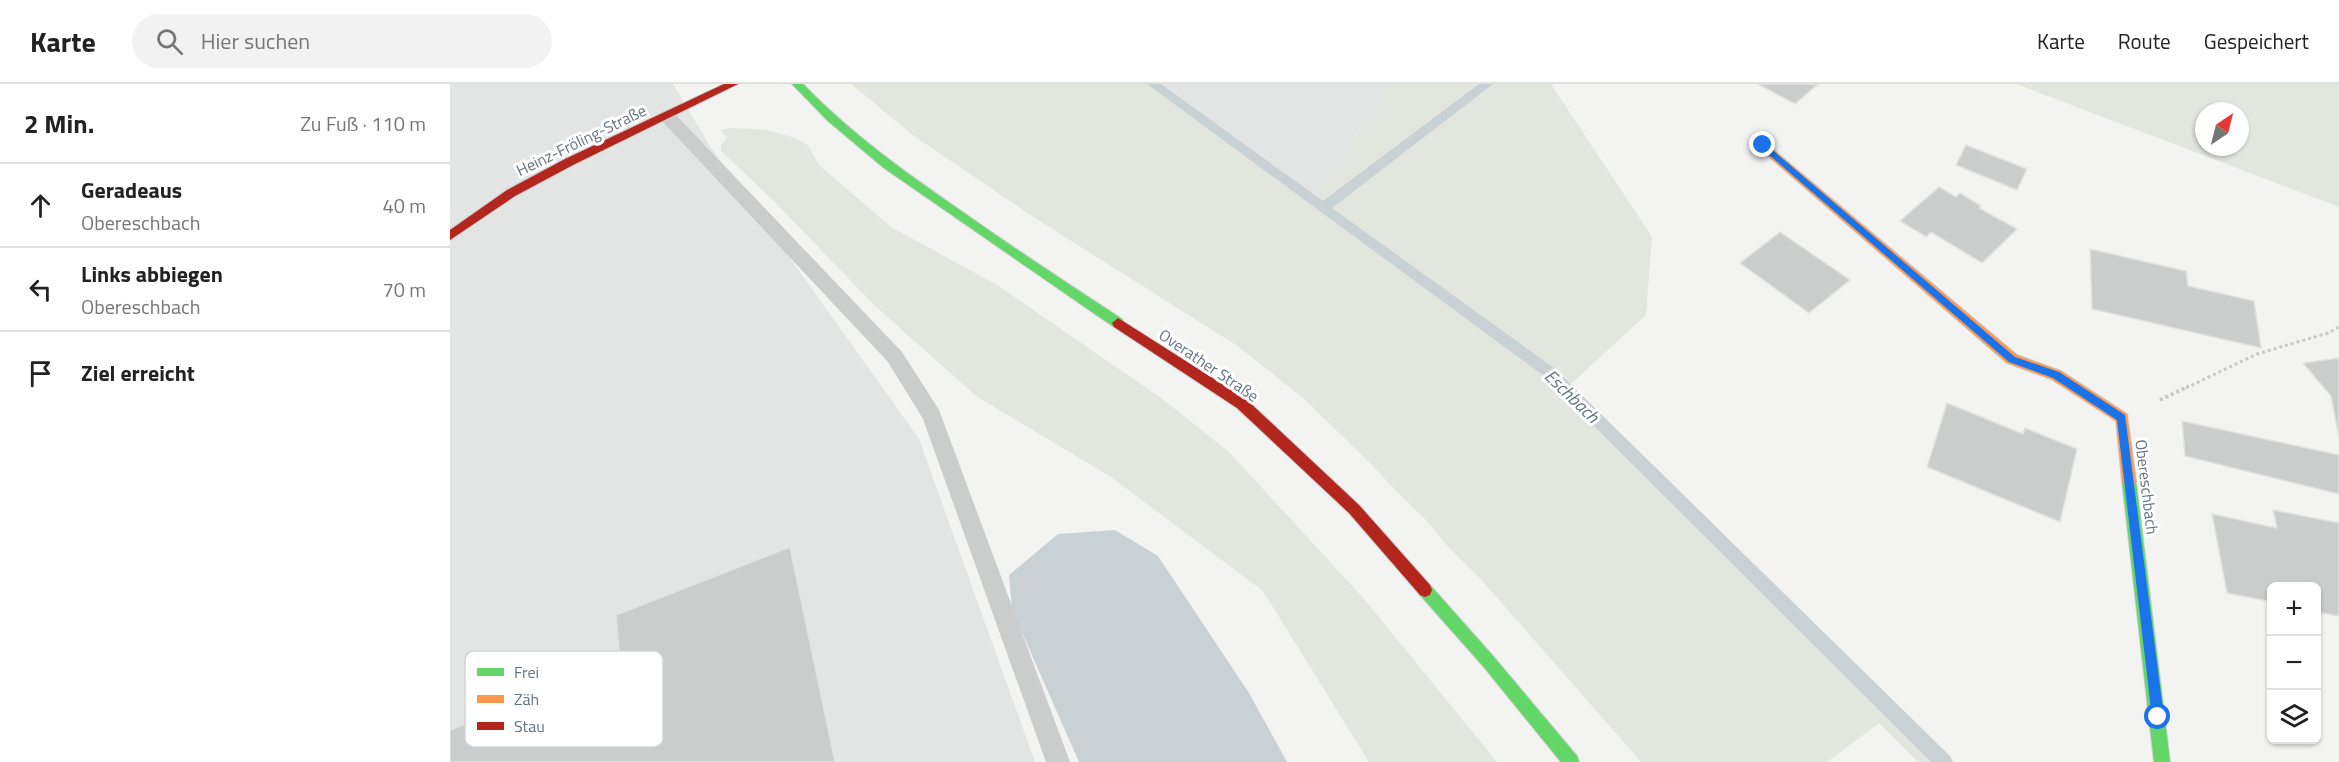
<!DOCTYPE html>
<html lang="de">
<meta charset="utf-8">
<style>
body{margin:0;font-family:"Titillium Web",sans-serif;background:#f2f2f2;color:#222}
.controls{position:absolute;right:18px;bottom:18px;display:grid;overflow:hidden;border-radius:9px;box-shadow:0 2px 4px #0004}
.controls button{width:54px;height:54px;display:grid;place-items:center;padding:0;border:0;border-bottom:2px solid #e0e0e0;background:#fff;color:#222;font:30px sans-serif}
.compass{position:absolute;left:1745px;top:18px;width:54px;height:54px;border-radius:50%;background:#fff;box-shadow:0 2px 4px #0004;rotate:35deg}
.stop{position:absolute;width:18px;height:18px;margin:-14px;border:4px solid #1a73e8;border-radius:50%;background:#fff}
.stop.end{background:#1a73e8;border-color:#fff;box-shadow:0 2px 6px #0008}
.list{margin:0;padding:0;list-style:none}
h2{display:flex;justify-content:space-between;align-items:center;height:78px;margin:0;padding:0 24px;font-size:26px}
h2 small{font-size:20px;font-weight:400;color:#767676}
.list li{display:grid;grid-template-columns:39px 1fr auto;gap:18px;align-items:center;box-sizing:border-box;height:84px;padding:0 24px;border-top:2px solid #e0e0e0}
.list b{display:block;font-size:22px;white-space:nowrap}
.list p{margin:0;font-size:20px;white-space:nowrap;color:#767676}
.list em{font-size:20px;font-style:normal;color:#767676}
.icon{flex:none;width:33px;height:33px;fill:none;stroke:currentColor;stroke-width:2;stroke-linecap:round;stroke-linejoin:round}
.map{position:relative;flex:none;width:1889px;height:678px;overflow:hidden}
header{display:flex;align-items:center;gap:36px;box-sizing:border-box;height:84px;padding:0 30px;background:#fff;border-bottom:2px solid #e0e0e0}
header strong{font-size:28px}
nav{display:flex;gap:33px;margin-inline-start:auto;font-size:21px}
.search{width:420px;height:54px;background:#f2f2f2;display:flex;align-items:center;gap:15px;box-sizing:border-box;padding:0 21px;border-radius:33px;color:#767676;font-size:22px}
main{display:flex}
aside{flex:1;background:#fff}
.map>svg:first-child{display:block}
.built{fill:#e3e4e4}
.green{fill:#e2e6df;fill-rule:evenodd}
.water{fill:#cad1d4}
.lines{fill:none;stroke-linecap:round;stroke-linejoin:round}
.stream{fill:#cad1d4;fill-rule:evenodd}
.building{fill:#cbcccc;stroke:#e2e2e1;stroke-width:1.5}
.fast-casing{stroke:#cfcfcf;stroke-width:2}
.slow-casing{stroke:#cfcfcf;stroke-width:2}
.jam-casing{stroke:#cfcfcf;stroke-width:2}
.path-far1{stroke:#c8c9c9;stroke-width:3;stroke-dasharray:3 3;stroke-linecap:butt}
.path{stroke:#c8c9c9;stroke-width:4;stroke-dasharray:3 3;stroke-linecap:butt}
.lane{fill:#cbcccc;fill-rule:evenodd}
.fast{fill:#63d668;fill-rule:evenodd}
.slow{fill:#ff974d;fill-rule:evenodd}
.jam{fill:#b3261e;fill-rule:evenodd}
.route{fill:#1a73e8}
.labels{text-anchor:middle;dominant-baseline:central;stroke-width:6;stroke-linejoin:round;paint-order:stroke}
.street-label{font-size:16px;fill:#647480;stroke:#fff}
.water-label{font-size:18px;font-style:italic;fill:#5f767e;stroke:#fff}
.key{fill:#fff;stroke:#d0d5d9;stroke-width:1.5}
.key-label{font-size:16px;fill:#647480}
</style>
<header>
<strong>Karte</strong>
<div class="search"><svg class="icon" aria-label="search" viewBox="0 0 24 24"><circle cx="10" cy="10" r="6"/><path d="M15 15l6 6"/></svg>Hier suchen</div>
<nav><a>Karte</a><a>Route</a><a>Gespeichert</a></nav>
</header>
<main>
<aside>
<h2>2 Min.<small>Zu Fuß · 110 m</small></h2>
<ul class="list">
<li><svg class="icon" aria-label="ahead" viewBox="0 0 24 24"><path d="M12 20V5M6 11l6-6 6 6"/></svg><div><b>Geradeaus</b><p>Obereschbach</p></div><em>40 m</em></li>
<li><svg class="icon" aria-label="left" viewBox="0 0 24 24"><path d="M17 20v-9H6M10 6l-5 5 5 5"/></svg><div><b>Links abbiegen</b><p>Obereschbach</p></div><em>70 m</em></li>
<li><svg class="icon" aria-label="arrive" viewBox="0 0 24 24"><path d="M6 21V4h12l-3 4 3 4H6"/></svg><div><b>Ziel erreicht</b></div></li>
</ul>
</aside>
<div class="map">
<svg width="1889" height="678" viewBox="0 0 1889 678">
<rect width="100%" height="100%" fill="#f3f3f1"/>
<g class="built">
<polygon points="0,0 223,0 260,62 469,355 585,678 0,678"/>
<polygon points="702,0 939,0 862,118"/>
</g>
<g class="green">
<polygon points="401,0 702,0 862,118 939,0 1101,0 1202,153 1196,231 1112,308 1489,678 1468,678 1429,639 1377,678 1191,678 1027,491 1000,465 975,435 949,410 920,379 852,313 786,261 585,134 464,52"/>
<path d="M1567 0H1889V123L1590 9ZM1754 27H1790V63H1754Z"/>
<polygon points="281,44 317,46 342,53 358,61 368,80 441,143 547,201 711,314 778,367 915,516 1047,678 919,678 813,507 661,393 526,312 423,220 323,116 271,67 271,61 277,54 271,46"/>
</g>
<polygon class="water" points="665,446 708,472 799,609 837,678 629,678 562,526 559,491 608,450"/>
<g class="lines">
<polygon class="stream" points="697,0 711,0 873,117 1029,0 1043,0 882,124 1104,284 1500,672 1503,678 1481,678 1094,292"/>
</g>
<g class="building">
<polygon points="1308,0 1368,0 1345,20"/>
<polygon points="1516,61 1577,85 1567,106 1506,81"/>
<polygon points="1489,103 1506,113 1510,109 1531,122 1529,124 1567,145 1532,179 1481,148 1476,153 1450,137"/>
<polygon points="1330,148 1400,196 1359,229 1290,179"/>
<polygon points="1640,165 1736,187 1738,202 1804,217 1811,264 1642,225"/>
<polygon points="1889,274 1889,354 1881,312 1853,279"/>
<polygon points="1497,319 1573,350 1575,344 1627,365 1610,438 1477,383"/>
<polygon points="1732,337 1889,371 1889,410 1735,372"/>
<polygon points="1823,426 1889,439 1889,532 1866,528 1866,502 1822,502 1822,518 1777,509 1762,430 1827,444"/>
<polygon points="340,463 385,678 0,678 0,646 170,577 166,531"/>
</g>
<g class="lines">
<g class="fast-casing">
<g id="fast">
<path d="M342 0H353C402 51 459 91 517 131 568 167 620 201 672 235L674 239 672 243H664L642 228 434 84 378 37Z"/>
<polygon points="1679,391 1684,393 1686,397 1720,678 1704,678 1672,397 1674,393"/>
<polygon points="975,499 980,501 1043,572 1127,672 1129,678 1111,678 1033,582 970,511 968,506 970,501"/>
</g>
</g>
<g class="slow-casing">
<polygon id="slow" points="1313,57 1567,271 1611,287 1677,330 1686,397 1684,401 1679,403 1674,401 1672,397 1666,337 1601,295 1557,279 1309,64 1307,61"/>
</g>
<g class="jam-casing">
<g id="jam">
<polygon points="274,0 288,0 123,81 65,112 0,156 0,146 57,106 115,75"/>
<polygon points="668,234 797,316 909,421 980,501 982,506 980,511 975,513 970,511 899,429 787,324 664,243 662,239"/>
</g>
</g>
<polyline class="path-far1" points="1736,304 1807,270 1878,249 1889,243"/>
<polyline class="path" points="1710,316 1739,302"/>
<polygon class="lane" points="217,27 223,28 452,268 489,326 620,678 596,678 473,335 438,278 211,36 209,32 211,28"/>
<use href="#fast" class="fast"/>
<use href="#slow" class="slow"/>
<use href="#jam" class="jam"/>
</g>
<polygon class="route" points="1313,58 1565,273 1609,288 1675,331 1714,633 1712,637 1708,639 1702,633 1667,336 1603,294 1559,278 1310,63 1309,61"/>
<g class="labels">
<g class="street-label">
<text transform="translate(131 56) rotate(-26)">Heinz-Fröling-Straße</text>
<text transform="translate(759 281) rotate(34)">Overather Straße</text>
<text transform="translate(1697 403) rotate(83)">Obereschbach</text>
</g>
<g class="water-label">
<text transform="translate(1122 312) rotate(44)">Eschbach</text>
</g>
</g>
<rect x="15" y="567" width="198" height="96" rx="9" class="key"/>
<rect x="27" y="584" width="27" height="8" fill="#63d668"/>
<rect x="27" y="611" width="27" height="8" fill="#ff974d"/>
<rect x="27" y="638" width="27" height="8" fill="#b3261e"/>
<g class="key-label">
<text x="64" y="594">Frei</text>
<text x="64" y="621">Zäh</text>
<text x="64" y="648">Stau</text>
</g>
</svg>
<div class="controls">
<button>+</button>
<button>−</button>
<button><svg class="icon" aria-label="layers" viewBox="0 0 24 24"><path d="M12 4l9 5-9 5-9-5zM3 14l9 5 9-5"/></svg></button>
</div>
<svg class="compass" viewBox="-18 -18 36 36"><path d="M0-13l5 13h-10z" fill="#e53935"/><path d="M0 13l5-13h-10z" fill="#767676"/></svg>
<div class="stop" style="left:1708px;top:633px"></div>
<div class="stop end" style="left:1313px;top:61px"></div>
</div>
</main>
